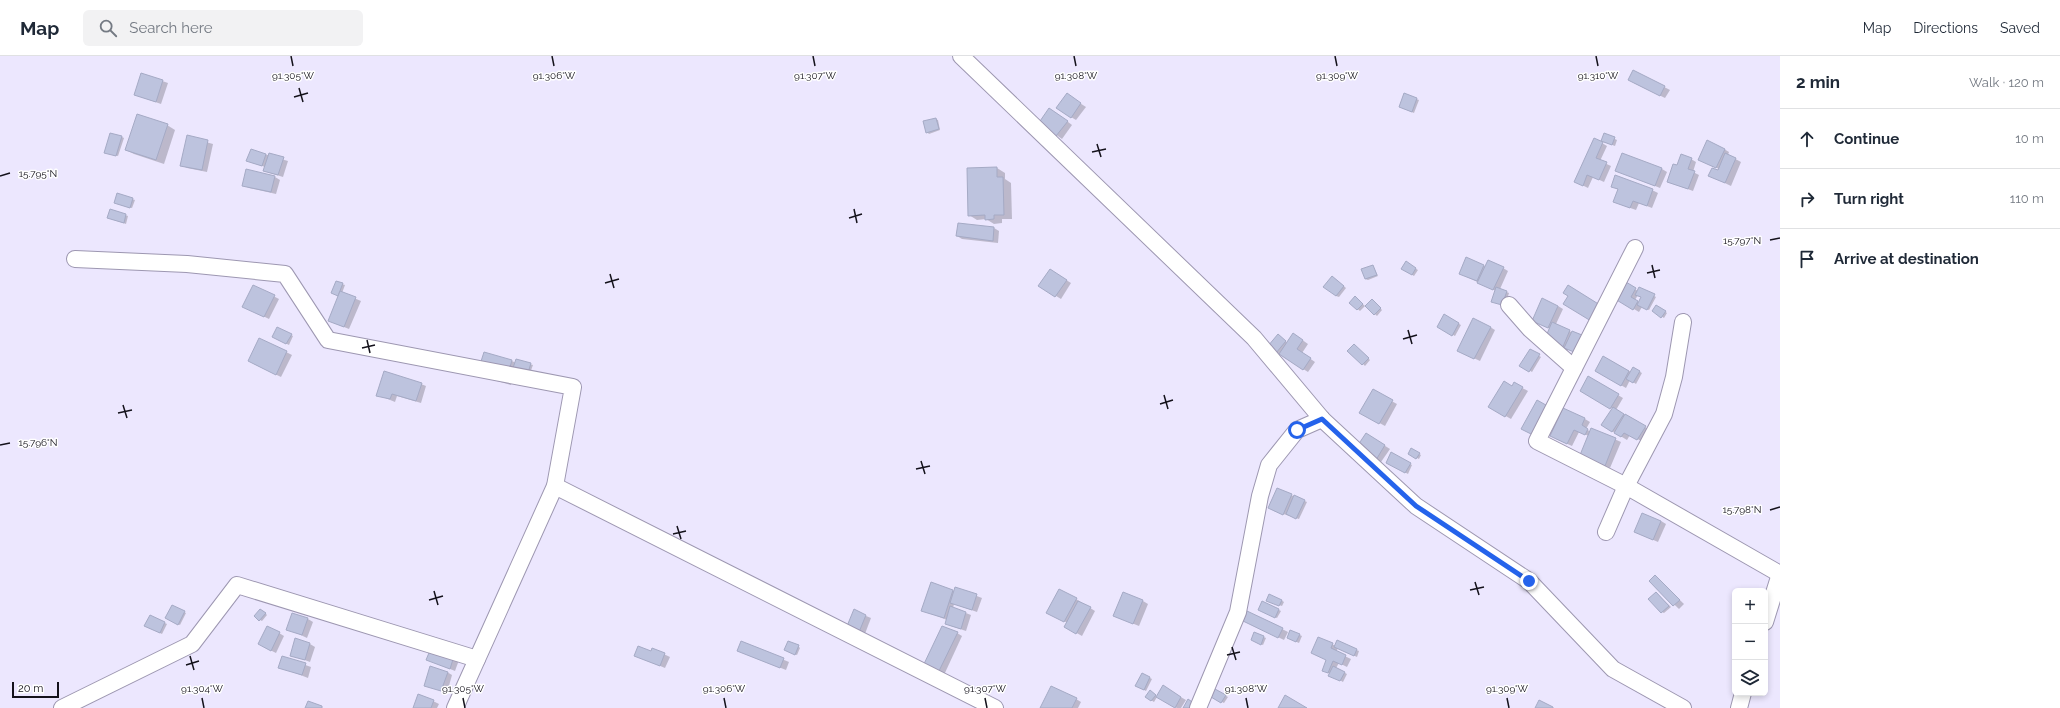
<!DOCTYPE html>
<meta charset="utf-8">
<style>
body{margin:0;font-family:Raleway,sans-serif;background:#f2f2f3;color:#1f2937}
.controls{position:absolute;right:12px;bottom:12px;display:grid;overflow:hidden;border-radius:6px;box-shadow:0 2px 6px #0003}
.controls button{width:36px;height:36px;display:grid;place-items:center;padding:0;border:0;border-bottom:1px solid #e0e1e3;background:#fff;color:#1f2937;font:20px sans-serif}
.scale{position:absolute;left:12px;bottom:10px;width:47px;box-sizing:border-box;padding-left:4px;border:2px solid #14121b;border-top:0;font-size:11px;line-height:14px;white-space:nowrap;color:#14121b;-webkit-text-stroke:3px #fff;paint-order:stroke}
.stop{position:absolute;width:12px;height:12px;margin:-9px;border:3px solid #2563eb;border-radius:50%;background:#fff}
.stop.end{background:#2563eb;border-color:#fff;box-shadow:0 1px 4px #0008}
.list{margin:0;padding:0;list-style:none}
h2{display:flex;justify-content:space-between;align-items:center;height:52px;margin:0;padding:0 16px;font-size:17px}
h2 small{font-size:13px;font-weight:400;color:#747a83}
.list li{display:grid;grid-template-columns:26px 1fr auto;gap:12px;align-items:center;box-sizing:border-box;height:60px;padding:0 16px;border-top:1px solid #e0e1e3}
.list b{display:block;font-size:15px;white-space:nowrap}
.list em{font-size:13px;font-style:normal;color:#747a83}
.icon{flex:none;width:22px;height:22px;fill:none;stroke:currentColor;stroke-width:2;stroke-linecap:round;stroke-linejoin:round}
.map{position:relative;flex:none;width:1780px;height:652px;overflow:hidden}
header{display:flex;align-items:center;gap:24px;box-sizing:border-box;height:56px;padding:0 20px;background:#fff;border-bottom:1px solid #e0e1e3}
header strong{font-size:19px}
nav{display:flex;gap:22px;margin-inline-start:auto;font-size:14px}
.search{width:280px;height:36px;background:#f2f2f3;display:flex;align-items:center;gap:10px;box-sizing:border-box;padding:0 14px;border-radius:6px;color:#747a83;font-size:15px}
main{display:flex}
aside{flex:1;background:#fff}
.map>svg:first-child{display:block}
.shadow{fill:#0003;fill-rule:evenodd}
.building{fill:#bdc3de;stroke:#a5aac5}
.lines{fill:none;stroke-linecap:round;stroke-linejoin:round}
.street-casing{stroke:#9d97b1;stroke-width:18}
.street{stroke:#fff;stroke-width:16}
.route{stroke:#2563eb;stroke-width:5}
.ticks{fill:none;stroke:#14121b;stroke-width:1.5}
.ticks-label{font-size:10px;text-anchor:middle;fill:#14121b;stroke:#fff;stroke-width:3;stroke-linejoin:round;paint-order:stroke}
</style>
<header>
<strong>Map</strong>
<div class="search"><svg class="icon" aria-label="search" viewBox="0 0 24 24"><circle cx="10" cy="10" r="6"/><path d="M15 15l6 6"/></svg>Search here</div>
<nav><a>Map</a><a>Directions</a><a>Saved</a></nav>
</header>
<main>
<div class="map">
<svg width="1780" height="652" viewBox="0 0 1780 652">
<rect width="100%" height="100%" fill="#ece7fe"/>
<g class="shadow">
<polygon points="1633,15 1670,34 1665,42 1634,27"/>
<polygon points="142,18 168,27 161,48 135,39"/>
<polygon points="1404,38 1419,44 1414,57 1402,52"/>
<polygon points="1072,42 1086,51 1076,64 1071,61"/>
<polygon points="1055,56 1072,69 1062,83 1040,67"/>
<polygon points="935,63 938,64 940,74 929,78 927,76"/>
<polygon points="167,69 175,74 164,108 134,98 126,94"/>
<polygon points="1604,78 1617,84 1615,90 1604,86"/>
<polygon points="122,81 124,82 118,100 108,97"/>
<polygon points="188,81 213,88 207,116 187,112 181,109"/>
<polygon points="1602,87 1607,90 1600,105 1611,110 1604,126 1593,121 1588,132 1580,128"/>
<polygon points="1724,93 1729,96 1728,99 1741,106 1731,130 1710,120 1719,113 1704,106"/>
<polygon points="251,94 288,105 283,121 270,117 265,114 265,111 250,106"/>
<polygon points="1691,103 1696,106 1693,116 1699,119 1693,135 1668,126 1678,110"/>
<polygon points="997,112 1005,117 1005,123 1011,127 1012,163 1002,163 1002,167 994,168 986,163 977,164 969,159"/>
<polygon points="1662,113 1667,116 1660,132 1616,114"/>
<polygon points="275,121 280,124 276,138 249,132 243,129"/>
<polygon points="1612,130 1652,134 1658,137 1652,152 1639,147 1636,154 1619,148 1619,134"/>
<polygon points="132,143 135,144 132,152 117,148"/>
<polygon points="111,154 128,160 126,168 111,163"/>
<polygon points="994,172 999,175 998,187 962,183 957,180"/>
<polygon points="1406,207 1418,214 1414,220 1402,213"/>
<polygon points="1373,210 1378,220 1368,224 1365,223"/>
<polygon points="1483,210 1503,212 1508,215 1500,233 1509,237 1505,250 1496,235 1465,220"/>
<polygon points="1050,214 1071,227 1061,243 1040,230"/>
<polygon points="1334,222 1346,232 1339,241 1336,240"/>
<polygon points="342,228 345,229 342,237 361,245 349,273 334,267 340,240 335,238"/>
<path d="M1626 228 1638 235 1640 232 1656 241 1649 254 1642 251 1639 256 1617 243ZM1638 239 1642 241 1639 247 1635 244Z"/>
<polygon points="254,230 279,243 269,263 249,253"/>
<polygon points="1357,243 1365,250 1360,255 1350,247"/>
<polygon points="1374,246 1382,254 1377,260 1366,250"/>
<polygon points="1558,250 1563,253 1556,268 1573,277 1567,295 1550,287 1550,273 1538,267"/>
<polygon points="1657,250 1667,257 1664,262 1653,255"/>
<polygon points="1444,260 1461,269 1455,280 1438,271"/>
<polygon points="1490,271 1495,274 1480,305 1463,297"/>
<polygon points="278,272 293,280 289,289 273,281"/>
<polygon points="1280,281 1287,287 1298,281 1308,288 1302,297 1315,306 1308,316 1276,296"/>
<polygon points="1356,291 1370,304 1365,310 1363,308"/>
<polygon points="1530,294 1541,301 1532,316 1521,309"/>
<polygon points="286,296 292,299 281,321 254,308"/>
<polygon points="1604,301 1631,316 1633,312 1642,317 1636,328 1630,324 1626,332 1596,315"/>
<polygon points="517,304 533,309 530,317 516,312 511,329 483,321 512,305 516,307"/>
<polygon points="1589,322 1623,342 1616,354 1650,374 1643,386 1630,379 1627,384 1602,369 1613,353 1581,335"/>
<polygon points="421,328 426,330 421,347 397,340 395,346 378,339"/>
<polygon points="1515,328 1528,335 1511,363 1490,351"/>
<polygon points="1373,335 1397,348 1385,370 1361,357"/>
<polygon points="1585,363 1590,366 1586,373 1591,376 1592,373 1621,386 1610,412 1586,402 1589,380 1579,376 1572,390 1556,383"/>
<polygon points="1366,378 1390,393 1381,406 1357,392"/>
<polygon points="1412,394 1421,399 1419,403 1409,398"/>
<polygon points="1392,398 1412,409 1408,418 1387,406"/>
<polygon points="1277,433 1307,446 1299,463 1274,455"/>
<polygon points="1661,465 1666,468 1658,486 1635,476"/>
<polygon points="1655,520 1684,548 1679,553 1650,525"/>
<polygon points="931,527 955,536 956,532 982,542 977,556 954,548 953,552 971,559 966,575 951,570 946,567 947,564 922,554"/>
<polygon points="1656,537 1671,551 1664,557 1662,556"/>
<polygon points="1076,543 1095,555 1082,580 1066,571 1068,567 1053,560"/>
<polygon points="1281,544 1284,546 1282,550 1270,546"/>
<polygon points="1143,545 1148,548 1139,570 1114,560"/>
<polygon points="172,550 186,557 180,569 166,562"/>
<polygon points="1279,554 1281,555 1277,562 1262,555"/>
<polygon points="263,555 267,559 262,565 260,564"/>
<polygon points="854,555 871,562 863,583 851,578"/>
<polygon points="150,560 167,568 162,578 145,570"/>
<polygon points="308,563 313,566 307,582 288,573"/>
<polygon points="1244,565 1282,573 1288,576 1284,584"/>
<polygon points="1291,575 1302,580 1299,587 1290,583"/>
<polygon points="279,577 284,580 276,597 264,591"/>
<polygon points="957,577 962,580 944,619 929,613"/>
<polygon points="1255,577 1266,582 1263,589 1254,585"/>
<polygon points="1318,582 1336,590 1338,586 1359,595 1357,601 1338,592 1336,596 1351,603 1347,611 1339,607 1336,612 1347,618 1343,626 1323,614 1327,604"/>
<polygon points="741,586 789,606 786,614 743,597"/>
<polygon points="310,588 315,591 310,606 291,599"/>
<polygon points="798,590 800,592 797,599 787,595"/>
<polygon points="653,593 670,601 665,612 641,602 651,596"/>
<polygon points="283,601 311,611 308,622 280,611"/>
<polygon points="428,604 459,604 455,615"/>
<polygon points="447,616 452,619 447,637 425,629"/>
<polygon points="1142,618 1152,623 1146,635 1136,630"/>
<polygon points="1163,631 1186,644 1181,652 1177,652 1157,641 1154,646 1146,641 1150,636 1157,641"/>
<polygon points="1216,634 1228,641 1224,647 1212,641"/>
<polygon points="1076,643 1081,646 1078,652 1042,652"/>
<polygon points="433,645 439,648 437,652 414,652"/>
</g>
<g class="building">
<polygon points="1633,14 1665,30 1660,40 1628,24"/>
<polygon points="141,17 163,24 156,46 134,39"/>
<polygon points="1067,37 1081,47 1071,62 1056,52"/>
<polygon points="1404,37 1417,42 1412,56 1399,51"/>
<polygon points="1049,52 1068,65 1056,80 1038,68"/>
<polygon points="137,58 168,68 156,104 125,94"/>
<polygon points="936,62 939,73 926,77 923,65"/>
<polygon points="110,77 122,80 116,100 104,97"/>
<polygon points="1604,77 1615,81 1612,89 1601,85"/>
<polygon points="187,79 208,84 202,114 180,110"/>
<polygon points="1594,82 1603,86 1596,102 1607,106 1599,124 1587,119 1583,130 1574,126"/>
<polygon points="1707,84 1725,93 1716,112 1698,104"/>
<polygon points="251,93 266,98 262,110 246,105"/>
<polygon points="269,97 284,101 278,119 263,115"/>
<polygon points="1622,97 1662,112 1655,130 1615,115"/>
<polygon points="1725,97 1736,102 1725,127 1708,120 1712,112 1718,114"/>
<polygon points="1681,98 1692,102 1688,113 1695,115 1688,133 1667,126 1673,108 1677,109"/>
<polygon points="997,111 997,121 1003,121 1004,159 994,159 994,163 985,164 985,159 968,160 967,112"/>
<polygon points="246,113 275,120 271,136 242,130"/>
<polygon points="1615,119 1653,133 1647,150 1633,145 1630,152 1613,146 1618,133 1611,131"/>
<polygon points="117,137 133,142 130,152 114,147"/>
<polygon points="110,153 126,158 124,167 107,162"/>
<polygon points="958,167 994,171 993,185 956,180"/>
<polygon points="1466,201 1484,209 1477,225 1459,218"/>
<polygon points="1488,204 1504,211 1493,234 1477,227"/>
<polygon points="1406,205 1416,212 1412,219 1401,213"/>
<polygon points="1373,209 1377,219 1365,223 1361,213"/>
<polygon points="1050,213 1067,224 1055,241 1038,230"/>
<polygon points="1332,220 1344,230 1336,240 1323,231"/>
<polygon points="336,225 343,227 338,240 331,237"/>
<polygon points="1626,226 1636,232 1631,241 1638,245 1633,254 1615,243"/>
<polygon points="253,229 275,239 264,261 242,251"/>
<polygon points="1568,229 1600,249 1591,265 1563,248 1568,240 1563,237"/>
<polygon points="1496,231 1507,235 1502,249 1491,246"/>
<polygon points="1639,231 1655,238 1647,254 1637,249 1641,241 1635,239"/>
<polygon points="340,235 356,241 344,271 328,265"/>
<polygon points="1355,240 1363,248 1357,254 1349,247"/>
<polygon points="1542,242 1558,250 1548,272 1532,265"/>
<polygon points="1372,243 1381,252 1374,259 1365,250"/>
<polygon points="1656,249 1666,255 1661,262 1652,255"/>
<polygon points="1444,258 1459,267 1452,280 1437,271"/>
<polygon points="1473,262 1491,271 1474,303 1457,295"/>
<polygon points="1552,266 1570,274 1562,293 1544,285"/>
<polygon points="277,271 292,278 286,288 272,281"/>
<polygon points="1572,275 1582,279 1574,296 1564,292"/>
<polygon points="1293,277 1303,284 1297,293 1311,302 1303,314 1279,298"/>
<polygon points="1278,278 1286,285 1276,297 1268,290"/>
<polygon points="259,282 287,295 276,319 248,305"/>
<polygon points="1354,288 1369,302 1362,309 1347,295"/>
<polygon points="1530,293 1540,298 1529,316 1519,310"/>
<polygon points="484,296 512,304 506,326 477,318"/>
<polygon points="1603,300 1629,315 1621,330 1595,315"/>
<polygon points="516,303 531,307 528,317 513,312"/>
<polygon points="1633,311 1640,315 1633,327 1626,323"/>
<polygon points="384,315 422,327 416,345 392,338 390,343 376,340"/>
<polygon points="1588,320 1619,338 1610,353 1580,335"/>
<polygon points="1504,325 1512,330 1514,326 1523,331 1505,361 1488,351"/>
<polygon points="1373,333 1393,344 1379,368 1359,357"/>
<polygon points="1537,344 1553,353 1537,381 1521,373"/>
<polygon points="1613,351 1624,358 1612,376 1601,369"/>
<polygon points="1563,352 1585,362 1582,369 1588,373 1585,379 1574,374 1567,388 1550,380"/>
<polygon points="1625,358 1646,370 1637,384 1624,377 1621,381 1614,377"/>
<polygon points="1591,372 1616,382 1605,410 1580,399"/>
<polygon points="1366,377 1385,389 1376,404 1356,392"/>
<polygon points="1411,392 1420,397 1416,403 1408,398"/>
<polygon points="1391,396 1411,407 1405,417 1386,407"/>
<polygon points="1277,432 1292,438 1283,459 1268,452"/>
<polygon points="1294,439 1305,444 1296,463 1286,458"/>
<polygon points="1642,457 1661,465 1653,484 1634,476"/>
<polygon points="1655,519 1680,544 1673,550 1649,525"/>
<polygon points="931,526 953,534 944,562 921,555"/>
<polygon points="955,531 977,538 972,554 950,547"/>
<polygon points="1059,533 1077,542 1064,566 1046,557"/>
<polygon points="1123,536 1143,544 1133,568 1113,560"/>
<polygon points="1656,536 1669,550 1661,557 1648,543"/>
<polygon points="1269,538 1282,544 1279,550 1266,545"/>
<polygon points="1078,545 1091,551 1076,578 1064,571"/>
<polygon points="1262,545 1279,553 1275,562 1258,554"/>
<polygon points="172,549 185,555 178,569 165,562"/>
<polygon points="950,550 966,556 961,573 945,568"/>
<polygon points="260,553 266,557 259,565 254,560"/>
<polygon points="854,553 866,559 857,581 845,575"/>
<polygon points="1247,555 1283,572 1278,582 1243,565"/>
<polygon points="292,557 308,562 302,579 286,574"/>
<polygon points="150,559 165,566 160,577 144,570"/>
<polygon points="267,570 280,576 271,595 258,588"/>
<polygon points="942,570 958,576 938,617 923,610"/>
<polygon points="1290,574 1300,578 1296,586 1287,582"/>
<polygon points="1254,576 1264,580 1261,589 1251,584"/>
<polygon points="1318,581 1333,587 1331,592 1346,599 1342,609 1333,605 1328,617 1322,615 1326,604 1311,597"/>
<polygon points="295,582 310,587 305,604 290,600"/>
<polygon points="1337,584 1357,593 1354,600 1334,591"/>
<polygon points="741,585 784,602 780,612 737,595"/>
<polygon points="788,585 799,589 795,599 784,594"/>
<polygon points="638,590 651,595 652,592 665,597 660,610 634,600"/>
<polygon points="431,592 454,600 450,613 426,604"/>
<polygon points="282,600 306,607 302,619 278,612"/>
<polygon points="430,610 448,616 441,635 424,630"/>
<polygon points="1333,610 1345,616 1340,625 1328,620"/>
<polygon points="1142,617 1150,621 1144,634 1135,630"/>
<polygon points="1163,629 1181,641 1175,652 1156,641"/>
<polygon points="1051,630 1077,642 1072,652 1040,652"/>
<polygon points="1215,633 1226,639 1221,647 1211,641"/>
<polygon points="1150,634 1156,639 1151,645 1145,641"/>
<polygon points="418,638 434,644 431,652 413,652"/>
<polygon points="1285,639 1307,652 1278,652"/>
<polygon points="1188,643 1195,648 1193,652 1183,652"/>
<polygon points="1539,644 1553,651 1553,652 1535,652"/>
<polygon points="308,645 322,650 322,652 305,652"/>
</g>
<g class="lines">
<g class="street-casing">
<g id="street">
<polyline points="961,0 1254,282 1322,363 1416,450 1529,525 1613,613 1683,652"/>
<polyline points="1635,192 1537,385 1626,430 1780,518"/>
<polyline points="75,203 187,208 285,218 328,284 573,331 555,430 455,652"/>
<polyline points="1509,249 1530,273 1574,312"/>
<polyline points="555,430 995,652"/>
<polyline points="1606,476 1626,430 1664,358 1674,321 1683,266"/>
<polyline points="1765,566 1780,518"/>
<polyline points="62,652 192,588 237,529 477,603"/>
<polyline points="1198,652 1238,556 1260,440 1269,409 1297,374 1322,363"/>
<polyline points="1739,652 1743,637"/>
</g>
</g>
<use href="#street" class="street"/>
</g>
<g class="lines">
<polyline class="route" points="1297,374 1322,363 1416,450 1529,525"/>
</g>
<path class="ticks" d="M291 0 293 10M552 0 554 10M813 0 815 10M1074 0 1076 10M1335 0 1337 10M1596 0 1598 10M299 32 303 46M294 41 308 37M1097 88 1101 101M1092 96 1106 93M0 120 10 117M854 153 857 167M849 162 862 158M1770 184 1780 182M1652 209 1655 222M1647 217 1660 214M610 218 614 232M605 227 619 223M1408 274 1412 288M1403 283 1417 279M367 284 370 297M362 292 375 289M1164 339 1168 353M1160 348 1173 344M123 349 127 362M118 357 132 354M0 389 10 387M921 405 925 418M916 413 930 410M1770 454 1780 451M677 470 681 483M673 478 686 475M1475 526 1479 539M1470 534 1484 531M434 535 438 549M429 544 443 540M1232 591 1236 604M1227 599 1240 596M190 600 194 614M186 609 199 605M202 642 204 652M463 642 465 652M724 642 726 652M985 642 987 652M1246 642 1248 652M1507 642 1509 652"/>
<g class="ticks-label">
<text x="293" y="23">91.305°W</text>
<text x="554" y="23">91.306°W</text>
<text x="815" y="23">91.307°W</text>
<text x="1076" y="23">91.308°W</text>
<text x="1337" y="23">91.309°W</text>
<text x="1598" y="23">91.310°W</text>
<text x="38" y="121">15.795°N</text>
<text x="1742" y="188">15.797°N</text>
<text x="38" y="390">15.796°N</text>
<text x="1742" y="457">15.798°N</text>
<text x="202" y="636">91.304°W</text>
<text x="463" y="636">91.305°W</text>
<text x="724" y="636">91.306°W</text>
<text x="985" y="636">91.307°W</text>
<text x="1246" y="636">91.308°W</text>
<text x="1507" y="636">91.309°W</text>
</g>
</svg>
<div class="controls">
<button>+</button>
<button>−</button>
<button><svg class="icon" aria-label="layers" viewBox="0 0 24 24"><path d="M12 4l9 5-9 5-9-5zM3 14l9 5 9-5"/></svg></button>
</div>
<div class="scale">20 m</div>
<div class="stop" style="left:1297px;top:374px"></div>
<div class="stop end" style="left:1529px;top:525px"></div>
</div>
<aside>
<h2>2 min<small>Walk · 120 m</small></h2>
<ul class="list">
<li><svg class="icon" aria-label="ahead" viewBox="0 0 24 24"><path d="M12 20V5M6 11l6-6 6 6"/></svg><div><b>Continue</b></div><em>10 m</em></li>
<li><svg class="icon" aria-label="right" viewBox="0 0 24 24"><path d="M7 20v-9h11M14 6l5 5-5 5"/></svg><div><b>Turn right</b></div><em>110 m</em></li>
<li><svg class="icon" aria-label="arrive" viewBox="0 0 24 24"><path d="M6 21V4h12l-3 4 3 4H6"/></svg><div><b>Arrive at destination</b></div></li>
</ul>
</aside>
</main>
